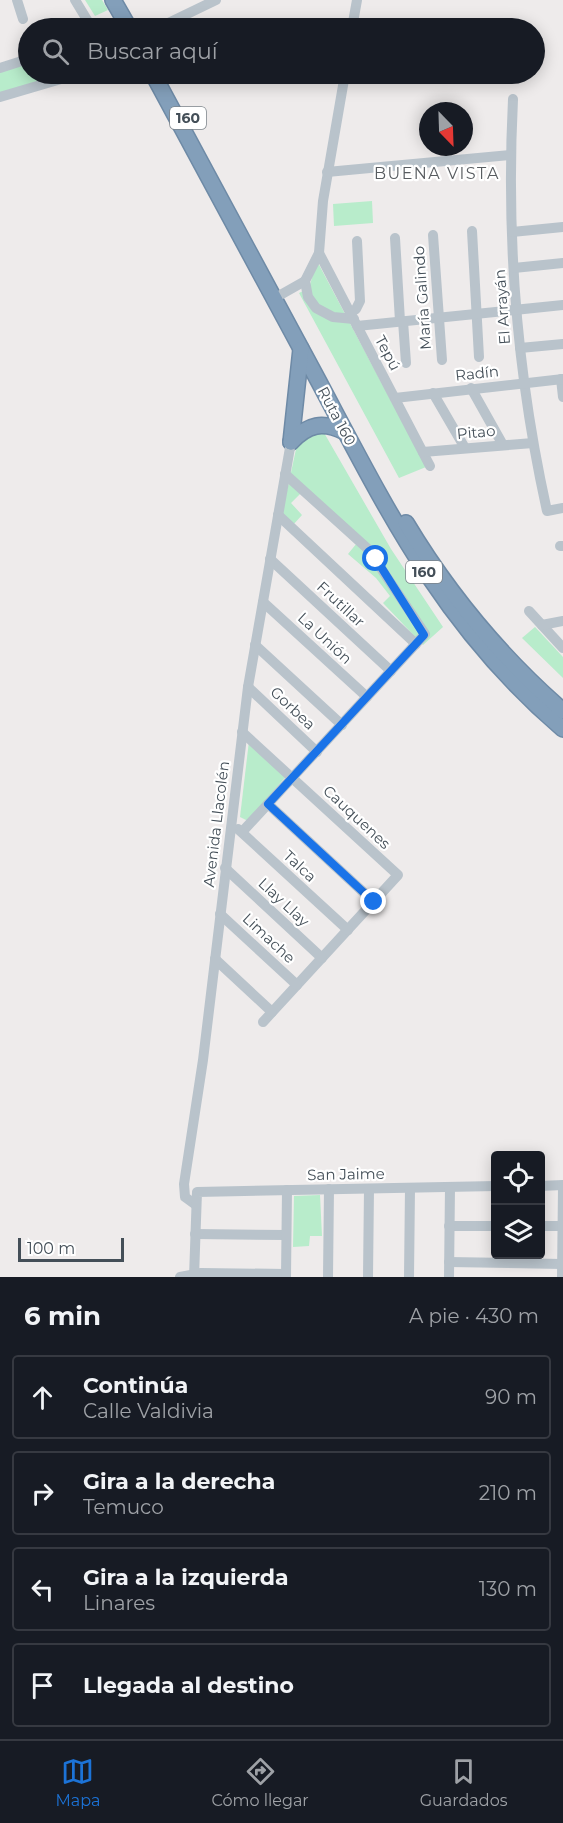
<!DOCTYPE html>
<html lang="es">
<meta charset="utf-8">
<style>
body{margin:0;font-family:Montserrat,sans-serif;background:#20242c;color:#f1f3f6}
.controls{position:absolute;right:18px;bottom:18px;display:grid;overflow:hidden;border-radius:6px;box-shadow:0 3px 15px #0003}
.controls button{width:54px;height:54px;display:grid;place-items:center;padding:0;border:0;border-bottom:2px solid #363941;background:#171b24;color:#f1f3f6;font:30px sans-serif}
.compass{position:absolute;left:419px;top:102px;width:54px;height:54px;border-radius:50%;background:#171b24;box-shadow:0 3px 15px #0003;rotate:157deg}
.scale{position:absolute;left:18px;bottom:15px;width:106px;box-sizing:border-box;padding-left:6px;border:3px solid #444f58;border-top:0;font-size:16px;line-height:21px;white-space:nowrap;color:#444f58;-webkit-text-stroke:4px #fff;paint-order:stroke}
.stop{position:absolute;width:18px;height:18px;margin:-14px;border:4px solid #1a73e8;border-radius:50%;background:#fff}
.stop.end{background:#1a73e8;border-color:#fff;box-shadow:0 2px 6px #0008}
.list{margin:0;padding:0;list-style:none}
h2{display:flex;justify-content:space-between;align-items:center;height:78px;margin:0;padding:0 24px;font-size:26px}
h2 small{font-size:20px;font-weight:400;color:#9ea1a6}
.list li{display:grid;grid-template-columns:39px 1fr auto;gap:18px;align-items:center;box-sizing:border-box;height:84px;margin:0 12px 12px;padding:0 12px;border:2px solid #363941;border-radius:6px}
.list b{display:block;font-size:22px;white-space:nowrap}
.list p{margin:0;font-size:20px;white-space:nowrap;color:#9ea1a6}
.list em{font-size:20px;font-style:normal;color:#9ea1a6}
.icon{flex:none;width:33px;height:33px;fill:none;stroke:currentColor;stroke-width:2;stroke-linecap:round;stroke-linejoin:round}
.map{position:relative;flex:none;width:563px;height:1277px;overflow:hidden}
.search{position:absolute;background:#171b24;box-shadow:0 3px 15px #0003;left:18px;right:18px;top:18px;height:66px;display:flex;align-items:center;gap:15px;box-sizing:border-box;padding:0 21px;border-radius:33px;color:#9ea1a6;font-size:22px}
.sheet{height:462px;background:#171b24}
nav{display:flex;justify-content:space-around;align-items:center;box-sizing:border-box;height:84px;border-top:2px solid #363941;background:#171b24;font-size:16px;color:#9ea1a6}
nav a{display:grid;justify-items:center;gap:3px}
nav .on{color:#1c73d7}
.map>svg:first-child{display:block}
.green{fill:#b8eccb}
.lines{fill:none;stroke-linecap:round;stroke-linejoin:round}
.highway-casing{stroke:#6e8aa6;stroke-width:18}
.minor{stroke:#b9c3cb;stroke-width:10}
.highway{stroke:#839fba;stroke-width:15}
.route{stroke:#1a73e8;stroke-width:8}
.labels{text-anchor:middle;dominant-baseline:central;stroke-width:4.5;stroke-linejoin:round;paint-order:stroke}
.shield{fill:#fff;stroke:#7c848a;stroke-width:1.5}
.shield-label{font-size:14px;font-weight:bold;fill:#444f58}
.street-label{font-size:15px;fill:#444f58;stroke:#fff}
.neighbourhood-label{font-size:16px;letter-spacing:1.5px;fill:#585c60;stroke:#fff}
</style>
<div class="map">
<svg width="563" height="1277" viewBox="0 0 563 1277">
<rect width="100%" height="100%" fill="#eeebeb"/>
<g class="green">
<polygon points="85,0 102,0 108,10 95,16"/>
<polygon points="28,63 28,74 68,74 0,94 0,72"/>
<polygon points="372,201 373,223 334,226 333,204"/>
<polygon points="317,261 426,467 399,478 299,293 309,288"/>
<polygon points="323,431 391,549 443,627 423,645 383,603 390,596 376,578 348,554 357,543 302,492 291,503 302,515 293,525 282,514 298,440"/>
<polygon points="535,627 563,657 563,678 522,638"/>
<polygon points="249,741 287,775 248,821 240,817"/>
<polygon points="320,1195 322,1236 310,1236 309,1246 293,1247 294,1196"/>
</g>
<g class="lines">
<g class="highway-casing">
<g id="highway">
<polyline points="113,0 129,28"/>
<path d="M153 74C208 176 263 279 319 382 390 516 445 628 563 729"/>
<polyline points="291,442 301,349"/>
<path d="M291 442C308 424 323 421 345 432"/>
<path d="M406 523C448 593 501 657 563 711"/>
</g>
</g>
<g class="minor">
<polyline points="17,0 23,19"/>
<polyline points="75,0 92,28"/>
<polyline points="158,28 216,0"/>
<polyline points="352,28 357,0"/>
<polyline points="0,68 28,59"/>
<polyline points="345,74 323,201 319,253 305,281 308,297 316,308 333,317 354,319"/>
<polyline points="0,97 78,74"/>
<path d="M513 99C506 237 517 376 547 511L563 508"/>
<polyline points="327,172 511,155"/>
<polyline points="472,231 479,357"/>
<polyline points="512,232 563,227"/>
<polyline points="433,235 442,360"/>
<polyline points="395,238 400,321"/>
<polyline points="319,253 430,466"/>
<polyline points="514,268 563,263"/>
<polyline points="282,294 305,281"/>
<polyline points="350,313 356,309 360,301 357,241"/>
<polyline points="403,321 406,363"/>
<polyline points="357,326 563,305"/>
<polyline points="520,348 563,344"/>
<polyline points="561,379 563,397"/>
<polyline points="471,388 503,445"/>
<polyline points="433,393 465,448"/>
<polyline points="395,398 563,379"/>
<polyline points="423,452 533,443"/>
<polyline points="278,515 416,644"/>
<polyline points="560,546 563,546"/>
<polyline points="270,559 391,671"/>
<polyline points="263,602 367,697"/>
<polyline points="529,611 563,648"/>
<polyline points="542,625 563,621"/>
<polyline points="255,645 342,725"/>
<polyline points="248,687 317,752"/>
<polyline points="242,732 398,875 263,1022"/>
<polyline points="268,804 374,902"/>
<polyline points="238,829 348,930"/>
<polyline points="242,832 425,634 368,549 285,474"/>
<polyline points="225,868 322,958"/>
<polyline points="220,914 297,985"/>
<polyline points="215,959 272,1012"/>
<polyline points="540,1186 563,1185"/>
<polyline points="196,1205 185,1197 184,1184 203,1060 248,687 291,442"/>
<polyline points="449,1226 496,1226"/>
<polyline points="540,1226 562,1226"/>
<polyline points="195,1234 286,1235"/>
<polyline points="449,1262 562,1264"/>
<polyline points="180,1277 201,1273 286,1274"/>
<polyline points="194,1277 197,1192 496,1186"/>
<polyline points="286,1277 287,1190"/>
<polyline points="328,1277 329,1189"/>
<polyline points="368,1277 369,1189"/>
<polyline points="409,1277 410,1188"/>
<polyline points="449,1277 450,1187"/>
<polyline points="562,1277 563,1189"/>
</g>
<use href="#highway" class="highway"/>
</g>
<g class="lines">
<polyline class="route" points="374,902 268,804 424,635 376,559"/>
</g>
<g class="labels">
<g class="shield">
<rect x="170" y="107" width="36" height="22" rx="4.5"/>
<rect x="406" y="561" width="36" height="22" rx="4.5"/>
</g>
<g class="shield-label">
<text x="188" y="118">160</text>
<text x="424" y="572">160</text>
</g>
<g class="street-label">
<text transform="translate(422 298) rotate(-94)">María Galindo</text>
<text transform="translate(502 307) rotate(-94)">El Arrayán</text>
<text transform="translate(388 353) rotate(62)">Tepú</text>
<text transform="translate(477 373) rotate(-6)">Radín</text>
<text transform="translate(337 416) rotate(62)">Ruta 160</text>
<text transform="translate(476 432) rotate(-5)">Pitao</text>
<text transform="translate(341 604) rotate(43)">Frutillar</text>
<text transform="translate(325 638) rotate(43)">La Unión</text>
<text transform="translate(293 708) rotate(43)">Gorbea</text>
<text transform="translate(357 817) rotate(43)">Cauquenes</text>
<text transform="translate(216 824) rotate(-83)">Avenida Llacolén</text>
<text transform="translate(300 866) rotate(43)">Talca</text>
<text transform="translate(284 902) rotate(43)">Llay Llay</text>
<text transform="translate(269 938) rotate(43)">Limache</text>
<text transform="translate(346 1174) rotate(-1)">San Jaime</text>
</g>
<g class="neighbourhood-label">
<text x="437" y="173">BUENA VISTA</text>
</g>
</g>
</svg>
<div class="controls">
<button><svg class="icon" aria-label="locate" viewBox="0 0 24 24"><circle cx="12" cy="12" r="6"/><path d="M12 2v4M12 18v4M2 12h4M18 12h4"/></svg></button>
<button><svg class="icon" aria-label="layers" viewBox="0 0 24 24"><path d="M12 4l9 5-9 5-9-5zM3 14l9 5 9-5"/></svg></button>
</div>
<svg class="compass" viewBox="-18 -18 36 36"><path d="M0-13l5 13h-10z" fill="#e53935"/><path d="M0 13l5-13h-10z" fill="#9ea1a6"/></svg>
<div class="scale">100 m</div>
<div class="stop" style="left:376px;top:559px"></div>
<div class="stop end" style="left:374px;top:902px"></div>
<div class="search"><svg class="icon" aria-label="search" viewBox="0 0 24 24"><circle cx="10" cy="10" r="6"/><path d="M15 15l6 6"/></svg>Buscar aquí</div>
</div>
<section class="sheet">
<h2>6 min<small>A pie · 430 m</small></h2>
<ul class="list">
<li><svg class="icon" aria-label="ahead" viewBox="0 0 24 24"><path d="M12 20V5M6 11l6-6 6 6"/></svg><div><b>Continúa</b><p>Calle Valdivia</p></div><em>90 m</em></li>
<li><svg class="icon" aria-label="right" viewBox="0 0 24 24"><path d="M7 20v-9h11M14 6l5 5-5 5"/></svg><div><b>Gira a la derecha</b><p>Temuco</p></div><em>210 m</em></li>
<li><svg class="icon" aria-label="left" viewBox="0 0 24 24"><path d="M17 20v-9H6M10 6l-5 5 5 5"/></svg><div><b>Gira a la izquierda</b><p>Linares</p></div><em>130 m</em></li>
<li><svg class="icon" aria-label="arrive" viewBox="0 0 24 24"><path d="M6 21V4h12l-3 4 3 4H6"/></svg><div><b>Llegada al destino</b></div></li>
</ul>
</section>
<nav>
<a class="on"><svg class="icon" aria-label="map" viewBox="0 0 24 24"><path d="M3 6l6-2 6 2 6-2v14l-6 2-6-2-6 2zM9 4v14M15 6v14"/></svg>Mapa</a>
<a><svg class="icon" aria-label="directions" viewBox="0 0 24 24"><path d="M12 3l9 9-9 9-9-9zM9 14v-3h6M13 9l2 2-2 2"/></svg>Cómo llegar</a>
<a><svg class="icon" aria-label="saved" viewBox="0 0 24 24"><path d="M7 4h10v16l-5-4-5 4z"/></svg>Guardados</a>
</nav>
